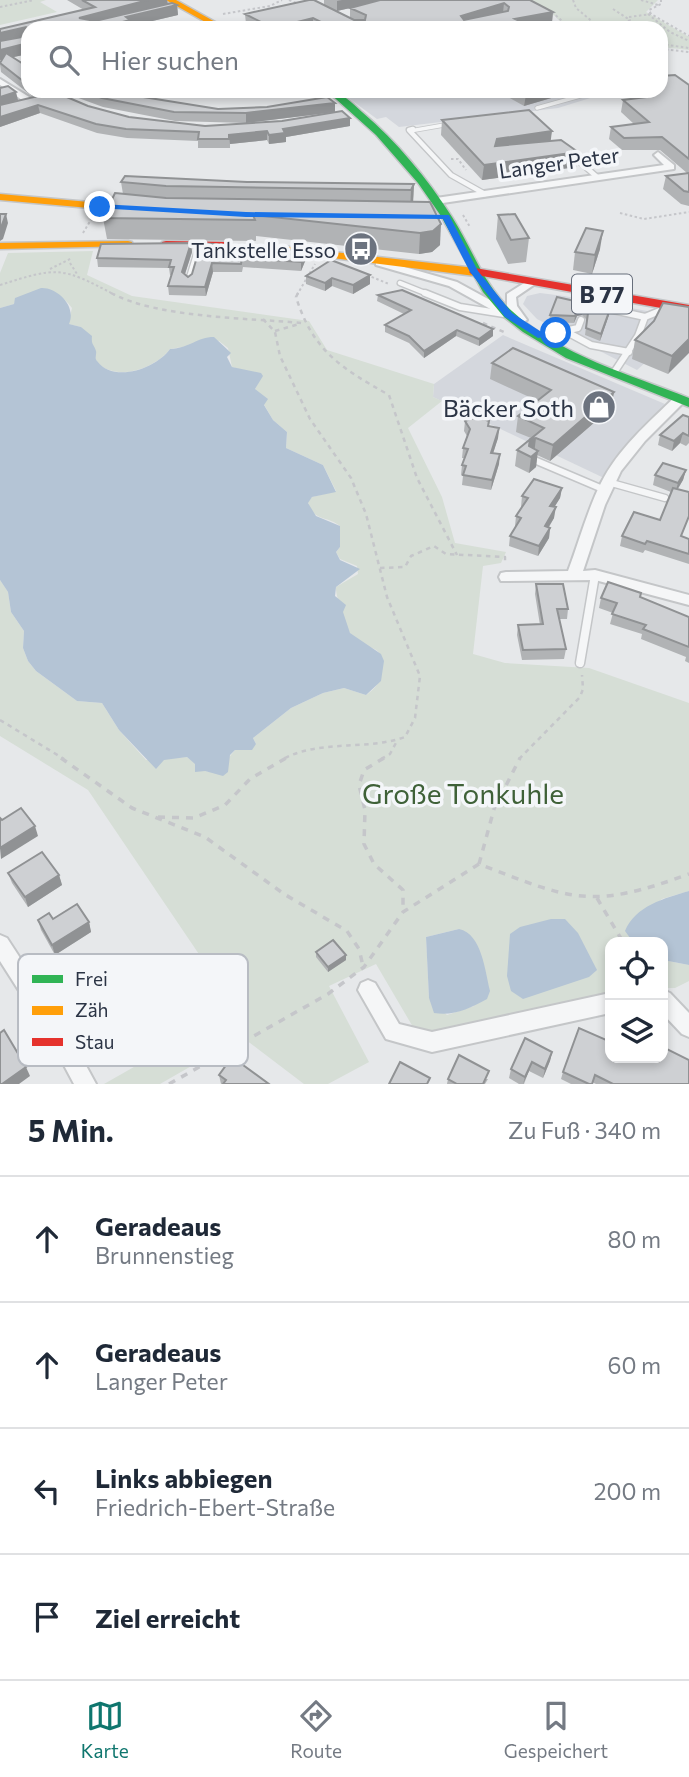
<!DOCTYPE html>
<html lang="de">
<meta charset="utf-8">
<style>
body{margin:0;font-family:Commissioner,sans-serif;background:#f6f6f7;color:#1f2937}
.controls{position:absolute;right:21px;bottom:21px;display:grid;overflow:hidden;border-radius:14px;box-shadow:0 4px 10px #0003}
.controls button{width:63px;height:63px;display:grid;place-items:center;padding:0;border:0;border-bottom:2px solid #e0e1e3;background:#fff;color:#1f2937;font:35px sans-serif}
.stop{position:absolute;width:21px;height:21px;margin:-16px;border:5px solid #1a73e8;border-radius:50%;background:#fff}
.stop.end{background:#1a73e8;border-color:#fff;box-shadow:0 2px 7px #0008}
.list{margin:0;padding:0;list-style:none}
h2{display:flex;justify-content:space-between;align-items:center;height:91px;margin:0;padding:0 28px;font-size:30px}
h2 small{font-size:23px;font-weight:400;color:#747a83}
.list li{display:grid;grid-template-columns:46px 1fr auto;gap:21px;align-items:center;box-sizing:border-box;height:126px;padding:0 28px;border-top:2px solid #e0e1e3}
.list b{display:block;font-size:26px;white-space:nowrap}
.list p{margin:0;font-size:23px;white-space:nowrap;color:#747a83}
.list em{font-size:23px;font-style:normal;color:#747a83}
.icon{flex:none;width:38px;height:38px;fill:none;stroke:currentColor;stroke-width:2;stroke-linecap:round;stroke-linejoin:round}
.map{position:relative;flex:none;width:689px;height:1084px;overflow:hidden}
.search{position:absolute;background:#fff;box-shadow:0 4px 10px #0003;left:21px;right:21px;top:21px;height:77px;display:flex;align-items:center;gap:18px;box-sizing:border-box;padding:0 24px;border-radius:21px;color:#747a83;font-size:26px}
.sheet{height:595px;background:#fff}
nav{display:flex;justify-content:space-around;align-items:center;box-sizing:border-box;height:98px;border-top:2px solid #e0e1e3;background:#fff;font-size:19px;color:#747a83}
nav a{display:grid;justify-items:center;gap:4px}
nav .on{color:#0f766e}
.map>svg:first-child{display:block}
.built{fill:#d4d7dd}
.green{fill:#d6ded6;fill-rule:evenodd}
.water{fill:#b4c4d5}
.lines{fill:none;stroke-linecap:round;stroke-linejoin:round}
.lane-far3-casing{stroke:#c4c6c8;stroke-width:5}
.lane-far2-casing{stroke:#c4c6c8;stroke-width:7}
.lane-far1-casing{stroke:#c4c6c8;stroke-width:9}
.lane-casing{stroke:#c4c6c8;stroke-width:11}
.street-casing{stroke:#c4c6c8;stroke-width:4}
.fast-casing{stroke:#c4c6c8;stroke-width:3}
.slow-casing{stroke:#c4c6c8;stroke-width:3}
.jam-casing{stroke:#c4c6c8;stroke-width:3}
.path-far2{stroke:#c5c6ca;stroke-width:2;stroke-dasharray:2.5 2.5;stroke-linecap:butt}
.path-far1{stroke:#c5c6ca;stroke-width:2.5;stroke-dasharray:4.5 4.5;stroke-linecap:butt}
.path{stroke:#c5c6ca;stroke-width:3.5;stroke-dasharray:7 7;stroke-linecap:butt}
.lane-far3{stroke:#f5f6f7;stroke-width:3.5}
.lane-far2{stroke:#f5f6f7;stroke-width:4.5}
.lane-far1{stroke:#f5f6f7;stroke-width:6}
.lane{stroke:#f5f6f7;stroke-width:8}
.street{fill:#f5f6f7;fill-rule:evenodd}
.fast{fill:#30b455;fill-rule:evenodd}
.slow{fill:#ff9f0a;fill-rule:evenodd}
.jam{fill:#e5322d;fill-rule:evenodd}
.wall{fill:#b1b3b5;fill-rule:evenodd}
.shaded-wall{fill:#909294}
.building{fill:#ced0d3;stroke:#909294;stroke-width:2;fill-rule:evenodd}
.route{fill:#1a73e8}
.labels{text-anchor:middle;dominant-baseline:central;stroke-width:7;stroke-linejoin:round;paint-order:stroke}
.far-street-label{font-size:21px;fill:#2b3445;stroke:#f4f6f9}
.far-poi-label{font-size:21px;fill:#2b3445;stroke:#f4f6f9;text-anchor:end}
.shield{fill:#f4f6f9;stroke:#676e7b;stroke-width:2}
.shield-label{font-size:23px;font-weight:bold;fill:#2b3445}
.poi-label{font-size:24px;fill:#2b3445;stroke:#f4f6f9;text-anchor:end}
.near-park-label{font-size:28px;fill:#3f6138;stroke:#f4f6f9}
.key{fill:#f4f6f9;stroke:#b8bcc3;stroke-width:2}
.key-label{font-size:19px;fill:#2b3445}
</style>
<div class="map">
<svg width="689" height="1084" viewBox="0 0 689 1084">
<rect width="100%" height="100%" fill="#e6e8ea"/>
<g class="built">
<polygon points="339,91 613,91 558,108 399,127 386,117 377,119"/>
<polygon points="540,293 564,296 675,316 658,351 637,370 537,319 523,304 527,296"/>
<polygon points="503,335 665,404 604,478 433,397 434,384"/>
</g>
<g class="green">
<polygon points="0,0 46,0 40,2 57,12 0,25"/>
<polygon points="522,0 658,0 646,12 689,37 689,50 661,47 661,28 566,28 555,16"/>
<path d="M93 251 87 275 132 296 309 321 327 350 434 384 433 397 442 401 408 428 442 497 455 543 506 552 501 563 483 566 473 654 505 663 589 668 689 703V891L662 899 626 931 633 942H610V994L432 1036 413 1027 376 964 329 986 369 1062 328 1084H304L242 1037 160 1084H104L236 1009 88 790 0 736V580L8 592 11 612 24 631 23 648 28 661 36 671 77 701 102 703 119 730 146 760 187 757 205 771 216 773 235 750 256 744 253 738 291 708 323 693 344 688 366 695C379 686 378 683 381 669 387 640 359 653 350 633 346 625 335 595 336 587L358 574 357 566 340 559 336 552 340 547V526C328 516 312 521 308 502L312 497 336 491 323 465 286 448 287 432 273 420 255 389 262 376 232 367 228 348 219 341 170 349C156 368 116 383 97 362 90 353 86 337 81 327L68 324 72 308C53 283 40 291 16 298L14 304 0 308V273L8 253ZM459 929 474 1006 447 1015 429 998 426 937Z"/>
<polygon points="663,960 689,965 689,981 675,988 663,988"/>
</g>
<g class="water">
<path d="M41 288C57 287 77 306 69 324L81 327 92 336C91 345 94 344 96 351 97 354 94 358 97 361 114 384 157 368 170 349 190 348 197 337 214 337L231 353 227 357 232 367 261 373 263 376 255 389 268 399 264 405 273 420 287 432 286 448 323 465 336 492 312 497 308 503 316 516 340 526V547L336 552 340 560 360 569 336 587 335 596 346 605 343 612 350 633 381 654 384 661 381 681 366 695 344 688 323 693 291 708 253 738 256 744 252 750H235L230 755 228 772 223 776 205 771 195 772V764L187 757 164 760 156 769 119 730 102 703 77 701 36 671 28 661 23 648 24 631 11 612 8 592 0 580V308L14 304 15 298Z"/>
<path d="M689 891V965L663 960V942H633L625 931C635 906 665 898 689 891Z"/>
<polygon points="551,919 565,919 578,933 597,970 589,977 523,999 511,991 507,976 510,934 520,927"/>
<path d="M459 929C482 934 485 971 490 991L487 999C469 1009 454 1016 434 1013L429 998 426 937Z"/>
</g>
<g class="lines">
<g class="lane-far3-casing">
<g id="lane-far3">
<polyline points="537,108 598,91"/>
<polyline points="410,131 450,124"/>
</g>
</g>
<g class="lane-far2-casing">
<g id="lane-far2">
<polyline points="413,129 409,130 451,175 485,194"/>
<polyline points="572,155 597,177"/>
<polyline points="188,281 199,245"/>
<polyline points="400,283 430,295"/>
</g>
</g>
<g class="lane-far1-casing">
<g id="lane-far1">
<polyline points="425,293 460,307 504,314"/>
<polyline points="577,302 645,317"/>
<polyline points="565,331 591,345 629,352"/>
<polyline points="542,336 578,328 581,320"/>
<polyline points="615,371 638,336 645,317 667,308"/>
<polyline points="532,459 605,490"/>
<polyline points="608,482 665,498"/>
</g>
</g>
<g class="lane-casing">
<polyline id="lane" points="580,663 595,575"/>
</g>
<g class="street-casing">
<g id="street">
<polygon points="0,79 34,100 34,104 28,104 0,85"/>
<polygon points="64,91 78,91 42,101 38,99"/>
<polygon points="658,152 674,165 674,169 436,204 431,201 436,198 664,165 654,155"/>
<polygon points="380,260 457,282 510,311 507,306 507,294 529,280 533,279 538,282 516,297 517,306 527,320 521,323 517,322 512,315 503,316 449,286 376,265 376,261"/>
<path d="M680 395 686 399 684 402 645 441 621 471 605 505 583 571 595 570 689 595V605L595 580 501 581 499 577 501 573 506 572 568 571C579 542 587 511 601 483 618 449 648 423 676 396Z"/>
<polygon points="0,935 7,938 65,1027 96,1084 74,1084 51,1041 0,961"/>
<polygon points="368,980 375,983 399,1024 432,1032 610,993 610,1013 432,1052 386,1039 358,990 361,983"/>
<polygon points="663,990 670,993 689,1013 689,1037 682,1034 663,1014"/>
</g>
</g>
<g class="fast-casing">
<path id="fast" d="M327 91C341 91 351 102 362 112 397 142 427 178 452 217 472 248 484 286 512 311 561 356 629 374 689 398V407L566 358 523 332 504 317 483 292 441 216 418 183 376 135Z"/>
</g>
<g class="slow-casing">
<g id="slow">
<polygon points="166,0 176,0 226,28 216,28"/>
<polygon points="0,194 134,206 139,209 134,212 0,200"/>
<polygon points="128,241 132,242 132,246 0,249 0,243"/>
<polygon points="281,246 475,268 481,272 475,276 277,251 277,247"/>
</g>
</g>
<g class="jam-casing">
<g id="jam">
<polygon points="166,241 226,242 232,245 226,248 162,246 162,242"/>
<polygon points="475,268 689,305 689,313 471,274 469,272"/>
</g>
</g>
<g class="path-far2">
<polyline points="289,0 299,4"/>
<polyline points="573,0 576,8 600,28"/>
<polyline points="641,0 658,5"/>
<polyline points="0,7 34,0"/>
<polyline points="613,9 630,20 616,28"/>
<polyline points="552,12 570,28"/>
<polyline points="223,14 270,6 282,0"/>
<polyline points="648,14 670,32 689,41"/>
<polyline points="651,14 649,10 661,4 661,0"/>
<polyline points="629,17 651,14 689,36"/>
<polyline points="661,44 689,48"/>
<polyline points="661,49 689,52"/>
<polyline points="352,92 363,92"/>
<polyline points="451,159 458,159 466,170"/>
<polyline points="620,213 644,219 689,212"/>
<polyline points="463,215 470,227"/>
<polyline points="83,233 92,218"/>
<polyline points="70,263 77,274"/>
<polyline points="50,269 72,258"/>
<polyline points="367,275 389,284"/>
<path d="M0 285C57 267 61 266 115 295"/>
<polyline points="297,295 315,264"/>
</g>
<g class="path-far1">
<path d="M111 293C158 318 248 318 302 323"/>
<path d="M298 293 296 297C313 351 341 368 389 395L417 478 457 555"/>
<path d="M263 319 275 332 280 356 310 419 351 478 366 514 387 597 420 676 415 718 405 737C366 751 321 739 283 759"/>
<polyline points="483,323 506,333"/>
<polyline points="275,331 299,324"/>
<polyline points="380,568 405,567 411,556 434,546 446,554 505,557 505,563"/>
<polyline points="0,720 64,759"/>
<polyline points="381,759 390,754 397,741"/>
<polyline points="519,759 580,697 583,689 582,675"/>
</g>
<g class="path">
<polyline points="61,758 132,808 205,837 284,894 347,931 359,949 363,966"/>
<polyline points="384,758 364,770 359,785 365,810 364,844 374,864 403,890 403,912"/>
<polyline points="158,817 194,818 225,805 250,779 286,758"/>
<polyline points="479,864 494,809 520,758"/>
<polyline points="597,898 623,942"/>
<path d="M169 1084 328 994 364 967 403 912 479 864C572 900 591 910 689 874"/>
</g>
<use href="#lane-far3" class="lane-far3"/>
<use href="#lane-far2" class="lane-far2"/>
<use href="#lane-far1" class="lane-far1"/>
<use href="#lane" class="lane"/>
<use href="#street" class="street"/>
<use href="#fast" class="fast"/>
<use href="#slow" class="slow"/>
<use href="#jam" class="jam"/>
</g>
<g class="wall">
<polygon points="67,0 167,0 168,4 177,5 178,15 131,26 28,28 28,54 13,57 28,67 28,91 63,91 32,96 1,72 0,65 1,60 0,60 0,29 84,10"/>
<path d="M324 0H530L553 12 552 22 531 26 535 28H253L246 24 245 14 324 5ZM350 8V18L337 11Z"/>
<polygon points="689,85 689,206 681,204 663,189 666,176 687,173 660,150 622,150 609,139 611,127 634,124 621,112 623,100 631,99 623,93 623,91 661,91"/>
<polygon points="0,88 18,100 10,102 88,106 129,117 205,126 282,121 329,113 246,123 175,121 103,107 73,96 72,91 150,91 134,95 218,109 267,107 335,103 335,112 350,118 350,126 286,137 286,142 269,144 267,140 230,144 230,148 198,148 198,141 127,138 97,133 40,113 0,127"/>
<polygon points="497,91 575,91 524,106"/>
<polygon points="442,120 551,141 578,152 576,167 482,180 441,135"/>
<polygon points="121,182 247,182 414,184 413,202 440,245 432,252 419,254 256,236 256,241 107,239 103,218 123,194"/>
<polygon points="498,215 529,238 526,262 508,264 496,239"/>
<polygon points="191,243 192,252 185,274 188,277 192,274 201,243 306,251 306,259 301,271 243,267 242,272 213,272 206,296 169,295 168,286 171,275 170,275 169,268 98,267 97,258"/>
<polygon points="600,249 592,274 573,270 575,252"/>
<polygon points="331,260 370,284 353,294 332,286 325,291 306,284 306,276"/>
<polygon points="378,295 493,336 479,346 456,336 424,358 409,343 385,332 385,325 404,314 377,301"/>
<polygon points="557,297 609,315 600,341 585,335 587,320 582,315 577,316 574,323 549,322 550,315"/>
<polygon points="689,307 668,374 632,359 635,340"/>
<polygon points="492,363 614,392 611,408 550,461 537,455 536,467 529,473 515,466 517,450 531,438 516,432 518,416 538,401 490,379"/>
<polygon points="689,417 689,443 686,446 680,443 672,451 658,445 660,435"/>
<polygon points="465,421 499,428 498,438 493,453 499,464 491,490 462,485 463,476 461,475 462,465 464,458 462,458 463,448 467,436 464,431"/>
<polygon points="686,470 683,480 678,489 682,536 689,539 689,564 645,550 643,553 620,546 622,536 660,520 671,492 653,485 655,475"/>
<polygon points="562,488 560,498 554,507 554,518 549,527 550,528 549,538 538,556 509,546 510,536 516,527 515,526 516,516 522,507 521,507 522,496"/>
<polygon points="536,584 568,609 567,619 559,619 566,649 564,659 522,660 517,635 518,625 540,625 535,594"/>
<polygon points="640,597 689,617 689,663 685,661 686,657 641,639 642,634 610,624 613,613 599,608 601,598"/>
<polygon points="8,873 59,875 62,885 28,907 12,883"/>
<polygon points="53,919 89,922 91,932 55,955 41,930 38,920"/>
<polygon points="316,952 346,960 328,972 316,957"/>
<polygon points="66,974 113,987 84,1007 69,984"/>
<polygon points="117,1019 178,1027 116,1067 105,1048 102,1040 120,1028"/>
<polygon points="552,1052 550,1061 543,1078 529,1071 524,1084 519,1084 509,1078 511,1069"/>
<polygon points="563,1072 689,1084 596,1084 592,1082 592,1084 571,1084 561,1079"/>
<polygon points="219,1075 269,1084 221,1084"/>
<polygon points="448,1079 488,1079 485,1084 447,1084"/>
</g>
<g class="shaded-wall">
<polygon points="148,0 167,0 168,5 82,28 79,18"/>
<polygon points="342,0 385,0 337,11 337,1"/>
<polygon points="504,3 503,13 461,27 461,16"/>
<polygon points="177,5 178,15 131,26 131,28 100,28 126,17"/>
<polygon points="553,12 552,22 520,28 515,19"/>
<polygon points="313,18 313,28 273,28"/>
<polygon points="26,27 27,37 0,43 0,33"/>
<polygon points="28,43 28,54 0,60 0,50"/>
<polygon points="32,91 63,91 32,96"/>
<polygon points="115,91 150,91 113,101 112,92"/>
<polygon points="538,91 575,91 524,106 526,95"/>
<polygon points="16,92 18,100 0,106 0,97"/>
<polygon points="335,103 335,112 246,123 246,113"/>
<polygon points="38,105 40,113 0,127 0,117"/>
<polygon points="350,118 350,126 286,137 286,142 269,144 269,135 283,129"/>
<polygon points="267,131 267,140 230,144 229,135"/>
<polygon points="552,131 550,146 495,146 497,139"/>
<polygon points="578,152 576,167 482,180 484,165"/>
<polygon points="414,184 413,203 410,210 411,190"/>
<polygon points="6,214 8,223 3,239 0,241 0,230"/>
<polygon points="441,224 440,245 432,252 419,254 420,233"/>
<polygon points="603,231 600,249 592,274 595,255"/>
<polygon points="191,243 192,252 183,280 182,272"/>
<polygon points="306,251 306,259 301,271 301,262"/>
<polygon points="212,263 213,272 206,296 205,287"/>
<polygon points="370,275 370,284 353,294 353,285"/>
<polygon points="332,278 332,286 325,291 325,283"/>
<polygon points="583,308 582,315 577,316 574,323 575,316 578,309"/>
<polygon points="610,309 609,315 600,341 601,334"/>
<polygon points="493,329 493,336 479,346 479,339"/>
<polygon points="457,330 456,336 424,358 424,351"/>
<polygon points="689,339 689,353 668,374 672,356"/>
<polygon points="614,392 611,408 550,461 553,445"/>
<polygon points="499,428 498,438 490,463 491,453"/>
<polygon points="683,433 680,443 672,451 674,441"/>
<polygon points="536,438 534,454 528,455 530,439"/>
<polygon points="538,451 536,467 529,473 531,457"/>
<polygon points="500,454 499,464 491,490 492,480"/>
<polygon points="686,470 683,480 675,493 678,483"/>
<polygon points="562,488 560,498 549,516 550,506"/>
<polygon points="556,507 554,518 543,536 545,526"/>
<polygon points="550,528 549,538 538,556 539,546"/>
<polygon points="35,826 38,836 1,859 0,848"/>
<polygon points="59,875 62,885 28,907 25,897"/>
<polygon points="89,922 91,932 55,955 52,945"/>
<polygon points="346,955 346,960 328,972 328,967"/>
<polygon points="111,978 113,987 84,1007 81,997"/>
<polygon points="176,1019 178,1027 116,1067 114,1059"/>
<polygon points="552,1052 550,1061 543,1078 545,1069"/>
<polygon points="532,1062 529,1071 523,1084 525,1077"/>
<polygon points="26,1067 30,1076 19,1084 2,1084"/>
</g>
<g class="building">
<polygon points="82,0 148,0 79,18 95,21 172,3 177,5 126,17 130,20 100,28 28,28 28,29 26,27 0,33 0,29 95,7"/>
<path d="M309 0H314L354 20H365L366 15 350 8 380 0H530L553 12 515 19 535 28H333L313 18 273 28 245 14ZM504 3 509 7 508 11 464 20 461 16Z"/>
<polygon points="28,33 28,43 0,50 0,41 27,36"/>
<polygon points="6,53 28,67 28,85 0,63"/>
<polygon points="675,75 689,85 689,159 662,137 624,138 611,127 649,122 623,100 646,97 638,91 661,91 661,76"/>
<polygon points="8,86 16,92 0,97 0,88"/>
<polygon points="83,91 115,91 112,92 218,109 267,107 327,97 335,103 246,113 174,112 102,98"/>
<polygon points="519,91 538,91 526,95"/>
<polygon points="55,92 88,106 129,117 205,126 282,121 342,111 350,118 283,129 285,133 269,135 267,131 229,135 229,139 198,139 199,132 126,129 96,124 38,105 0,117 0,105"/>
<polygon points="529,110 552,131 497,139 495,146 561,140 578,152 484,165 442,120"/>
<polygon points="689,173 689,192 684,191 666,176"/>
<polygon points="125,176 247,182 414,184 411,190 166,186 121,182"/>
<polygon points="115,193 166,198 430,202 441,224 433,231 420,233 253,215 255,220 103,218"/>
<polygon points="0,214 6,214 0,230"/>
<polygon points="515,214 529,238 511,240 498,215"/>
<polygon points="586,228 603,231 595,255 575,252"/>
<polygon points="191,243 182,272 188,277 192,274 201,243 306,251 301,262 242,258 241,264 212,263 205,287 168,286 174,267 169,267 171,260 97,258 101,244"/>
<polygon points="331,260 370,275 353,285 332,278 325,283 306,276"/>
<polygon points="402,290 493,329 479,339 457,330 424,351 409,336 385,325 411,310 378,295"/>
<polygon points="557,297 610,309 601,334 586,328 588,313 583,308 578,309 575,316 550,315"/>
<polygon points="663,303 689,307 689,339 672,356 635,340 654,321"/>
<polygon points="513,348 614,392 553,445 536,438 530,439 529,446 538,451 531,457 517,450 544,428 518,416 551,390 492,363"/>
<polygon points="683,415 689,417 689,436 683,433 674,441 660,435"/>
<polygon points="477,417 489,421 488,426 499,428 491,453 500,454 492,480 463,475 466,466 462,465 468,449 463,448 470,429 465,421"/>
<polygon points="663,463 686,470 678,483 655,475"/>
<polygon points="534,479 562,488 550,506 556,507 545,526 550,528 539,546 510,536 521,518 516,516 528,498 522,496"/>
<polygon points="673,488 689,492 689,516 681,536 689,539 689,554 647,541 645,544 622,536 634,512 660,520"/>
<polygon points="608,582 641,593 640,597 689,617 689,647 643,629 646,625 612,614 617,603 601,598"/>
<polygon points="536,584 563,584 568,609 557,609 566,649 523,650 518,625 543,624"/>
<polygon points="21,808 35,826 0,848 0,818 2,820"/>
<polygon points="42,852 59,875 25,897 8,873"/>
<polygon points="77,904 89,922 52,945 38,920 49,913 53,919"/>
<polygon points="333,940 346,955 328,967 316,952"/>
<polygon points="610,1027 610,1058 663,1058 663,1047 689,1060 689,1084 613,1084 595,1075 592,1084 589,1084 563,1072 579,1028 606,1040"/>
<polygon points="4,1030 26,1067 2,1084 0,1084 0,1033"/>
<polygon points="525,1038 552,1052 545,1069 532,1062 525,1077 511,1069"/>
<polygon points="459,1055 489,1071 483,1084 457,1084 448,1079"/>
<polygon points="232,1057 269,1084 223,1084 226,1080 219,1075"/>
<polygon points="400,1062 430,1078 427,1084 389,1084"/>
</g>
<polygon class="route" points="100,204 246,212 449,215 478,271 512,313 543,333 556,331 561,333 538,338 505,317 470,272 443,219 246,217 97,208"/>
<defs>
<g id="bus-disc" transform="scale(1.75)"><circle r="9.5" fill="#6c737f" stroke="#f4f6f9"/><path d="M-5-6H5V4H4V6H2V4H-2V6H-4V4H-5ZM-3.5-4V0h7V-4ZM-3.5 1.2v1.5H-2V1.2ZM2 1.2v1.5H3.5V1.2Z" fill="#fff"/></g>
<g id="shop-disc" transform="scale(1.75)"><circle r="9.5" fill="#6c737f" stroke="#f4f6f9"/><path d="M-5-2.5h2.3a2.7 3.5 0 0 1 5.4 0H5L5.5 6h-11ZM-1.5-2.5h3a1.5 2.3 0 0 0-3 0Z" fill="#fff"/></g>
</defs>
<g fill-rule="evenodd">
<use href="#bus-disc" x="361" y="249"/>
<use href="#shop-disc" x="599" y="407"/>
</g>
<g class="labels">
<g class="far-street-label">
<text transform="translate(559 162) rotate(-8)">Langer Peter</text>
</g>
<g class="far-poi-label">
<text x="336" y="249">Tankstelle Esso</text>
</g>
<rect class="shield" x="572" y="274.5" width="60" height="39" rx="5"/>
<g class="shield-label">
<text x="602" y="294">B 77</text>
</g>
<g class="poi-label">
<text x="574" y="407">Bäcker Soth</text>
</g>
<g class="near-park-label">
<text x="463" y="793">Große Tonkuhle</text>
</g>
</g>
<rect x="18" y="954" width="230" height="112" rx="10" class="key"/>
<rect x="32" y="975" width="31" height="8" fill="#30b455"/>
<rect x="32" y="1006" width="31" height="9" fill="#ff9f0a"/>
<rect x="32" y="1038" width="31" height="8" fill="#e5322d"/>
<g class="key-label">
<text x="75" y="986">Frei</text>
<text x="75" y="1017">Zäh</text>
<text x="75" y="1049">Stau</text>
</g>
</svg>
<div class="controls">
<button><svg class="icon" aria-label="locate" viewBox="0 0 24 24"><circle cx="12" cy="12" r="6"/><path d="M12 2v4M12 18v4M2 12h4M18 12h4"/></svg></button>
<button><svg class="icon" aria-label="layers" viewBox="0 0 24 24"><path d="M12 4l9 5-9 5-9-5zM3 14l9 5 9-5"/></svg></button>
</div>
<div class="stop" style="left:556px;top:333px"></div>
<div class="stop end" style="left:100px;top:207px"></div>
<div class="search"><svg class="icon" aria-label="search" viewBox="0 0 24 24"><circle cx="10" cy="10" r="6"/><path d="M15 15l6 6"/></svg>Hier suchen</div>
</div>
<section class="sheet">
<h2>5 Min.<small>Zu Fuß · 340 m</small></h2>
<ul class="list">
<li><svg class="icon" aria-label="ahead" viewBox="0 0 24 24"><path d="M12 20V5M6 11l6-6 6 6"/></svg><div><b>Geradeaus</b><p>Brunnenstieg</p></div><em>80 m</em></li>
<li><svg class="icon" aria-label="ahead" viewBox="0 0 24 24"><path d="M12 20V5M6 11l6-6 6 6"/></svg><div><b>Geradeaus</b><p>Langer Peter</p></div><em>60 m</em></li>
<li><svg class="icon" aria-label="left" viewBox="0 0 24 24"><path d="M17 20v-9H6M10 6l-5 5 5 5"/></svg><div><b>Links abbiegen</b><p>Friedrich-Ebert-Straße</p></div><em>200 m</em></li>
<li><svg class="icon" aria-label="arrive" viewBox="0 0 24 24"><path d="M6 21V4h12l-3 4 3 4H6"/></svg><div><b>Ziel erreicht</b></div></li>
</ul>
</section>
<nav>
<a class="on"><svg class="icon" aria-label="map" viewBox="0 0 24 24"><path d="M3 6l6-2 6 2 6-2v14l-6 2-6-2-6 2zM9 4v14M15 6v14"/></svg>Karte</a>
<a><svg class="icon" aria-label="directions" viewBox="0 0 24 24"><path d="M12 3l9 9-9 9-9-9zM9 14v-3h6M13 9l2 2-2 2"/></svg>Route</a>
<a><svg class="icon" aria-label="saved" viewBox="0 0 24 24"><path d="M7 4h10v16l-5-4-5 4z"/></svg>Gespeichert</a>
</nav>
